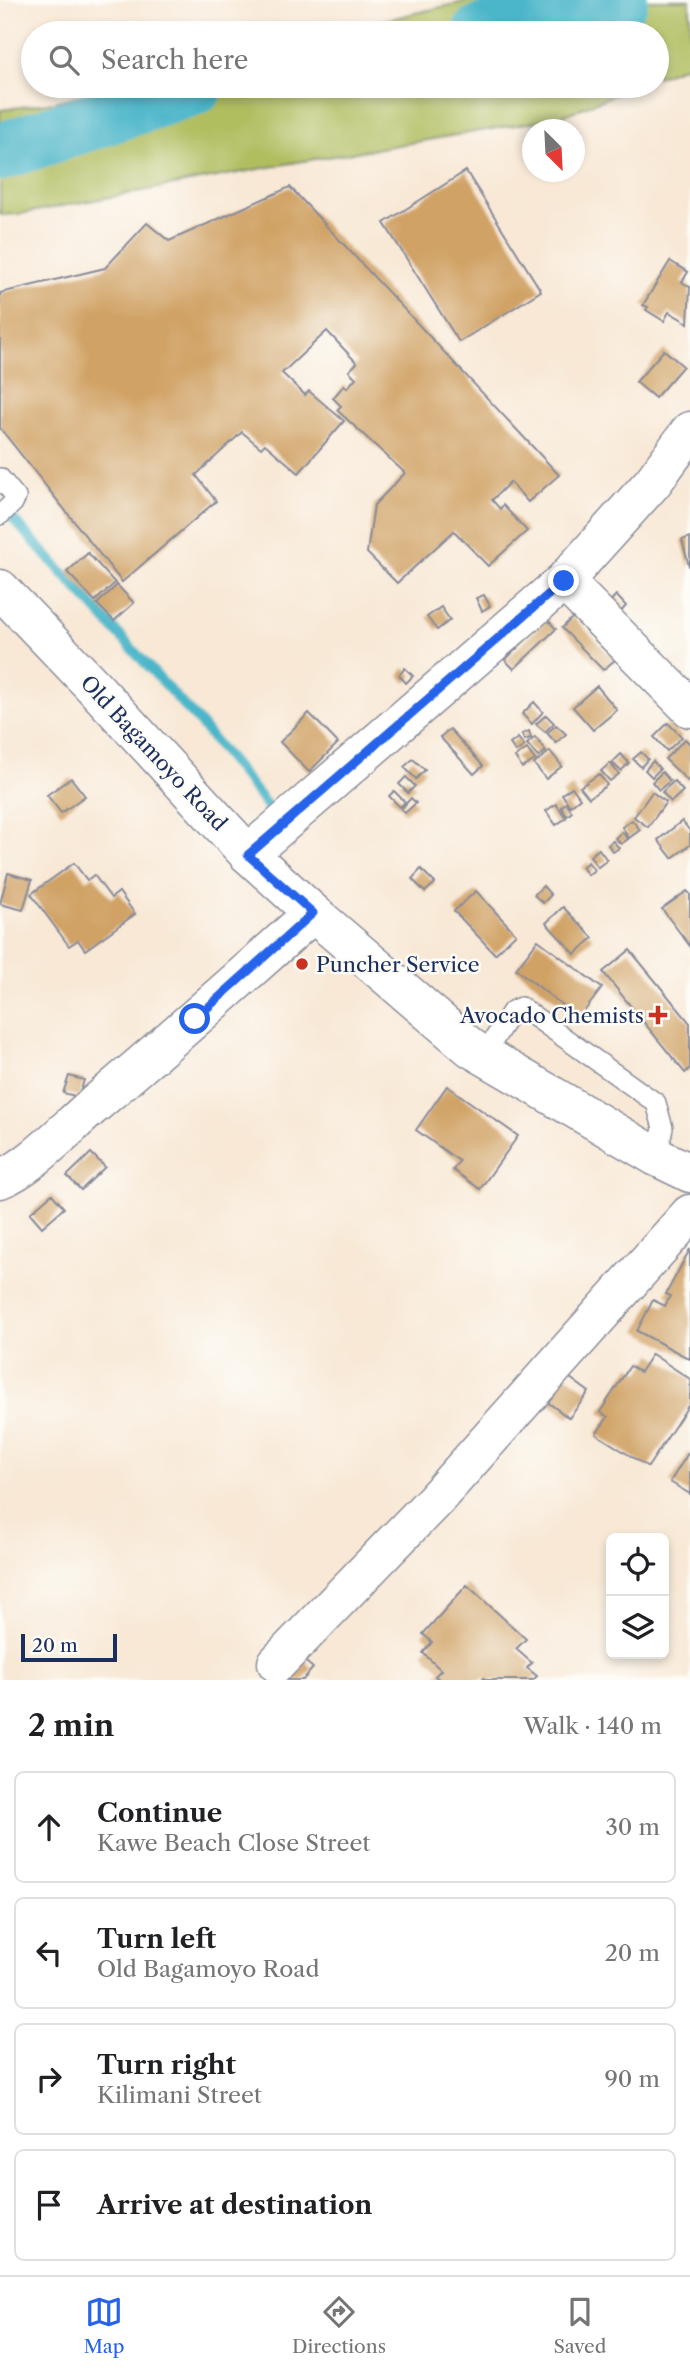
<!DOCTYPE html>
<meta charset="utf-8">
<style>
body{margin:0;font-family:"Libre Caslon Text",serif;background:#f2f2f2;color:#202124}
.controls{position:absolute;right:21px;bottom:21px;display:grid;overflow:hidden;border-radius:10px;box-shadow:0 4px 10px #0003}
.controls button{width:63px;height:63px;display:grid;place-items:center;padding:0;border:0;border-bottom:2px solid #e0e0e0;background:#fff;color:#202124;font:35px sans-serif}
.compass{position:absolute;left:522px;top:119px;width:63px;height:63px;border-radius:50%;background:#fff;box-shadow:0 4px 10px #0003;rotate:156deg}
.scale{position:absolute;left:21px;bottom:18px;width:96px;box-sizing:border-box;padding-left:7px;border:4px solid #1b2f5e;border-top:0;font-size:19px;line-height:24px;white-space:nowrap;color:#1b2f5e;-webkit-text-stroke:5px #fdfcf7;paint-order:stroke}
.stop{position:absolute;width:21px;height:21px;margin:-16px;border:5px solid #2563eb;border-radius:50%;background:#fff}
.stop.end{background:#2563eb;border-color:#fff;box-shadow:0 2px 7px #0008}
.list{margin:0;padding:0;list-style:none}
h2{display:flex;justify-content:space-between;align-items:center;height:91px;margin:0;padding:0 28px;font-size:30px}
h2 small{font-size:23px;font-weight:400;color:#757577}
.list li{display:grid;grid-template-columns:46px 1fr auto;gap:21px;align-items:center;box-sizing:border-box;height:112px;margin:0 14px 14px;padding:0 14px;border:2px solid #e0e0e0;border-radius:10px}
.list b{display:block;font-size:26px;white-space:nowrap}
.list p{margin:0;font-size:23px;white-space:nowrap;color:#757577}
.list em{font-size:23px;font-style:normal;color:#757577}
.icon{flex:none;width:38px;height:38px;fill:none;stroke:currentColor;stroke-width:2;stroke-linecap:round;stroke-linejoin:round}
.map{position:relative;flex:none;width:690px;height:1680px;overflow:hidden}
.search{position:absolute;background:#fff;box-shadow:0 4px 10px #0003;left:21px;right:21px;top:21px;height:77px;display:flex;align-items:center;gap:18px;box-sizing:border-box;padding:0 24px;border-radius:38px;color:#757577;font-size:26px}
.sheet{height:595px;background:#fff}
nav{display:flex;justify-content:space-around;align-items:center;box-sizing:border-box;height:98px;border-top:2px solid #e0e0e0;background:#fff;font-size:19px;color:#757577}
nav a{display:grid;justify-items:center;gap:4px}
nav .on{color:#2563eb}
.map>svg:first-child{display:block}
.green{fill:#b1be60;stroke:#66765f;stroke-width:2}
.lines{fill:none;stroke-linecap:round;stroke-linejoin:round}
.stream{stroke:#4cb6c9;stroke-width:10}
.river{stroke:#4cb6c9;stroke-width:58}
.building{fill:#d0a265}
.service-casing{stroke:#8a8c9a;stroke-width:22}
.minor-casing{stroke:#8a8c9a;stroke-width:41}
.primary-casing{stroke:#8a8c9a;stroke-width:41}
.service{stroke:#fff;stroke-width:19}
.minor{stroke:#fff;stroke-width:38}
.primary{stroke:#fff;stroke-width:38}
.route{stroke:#2563eb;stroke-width:9}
.poi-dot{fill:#c8321e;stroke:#fdfcf7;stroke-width:2.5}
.labels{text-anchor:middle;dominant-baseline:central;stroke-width:5;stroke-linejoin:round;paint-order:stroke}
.street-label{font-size:21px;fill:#1b2f5e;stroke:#fdfcf7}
.poi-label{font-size:21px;fill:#1b2f5e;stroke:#fdfcf7;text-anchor:start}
</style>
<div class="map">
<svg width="690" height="1680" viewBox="0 0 690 1680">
<rect width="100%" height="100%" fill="#fdfcf7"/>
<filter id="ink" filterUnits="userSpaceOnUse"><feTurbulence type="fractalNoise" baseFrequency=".0143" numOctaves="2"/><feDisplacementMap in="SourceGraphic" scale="14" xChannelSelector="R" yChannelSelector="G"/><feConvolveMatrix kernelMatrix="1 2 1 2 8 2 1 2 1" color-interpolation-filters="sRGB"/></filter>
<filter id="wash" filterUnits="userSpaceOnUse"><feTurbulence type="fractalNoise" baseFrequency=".00686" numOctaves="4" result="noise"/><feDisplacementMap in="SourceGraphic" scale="28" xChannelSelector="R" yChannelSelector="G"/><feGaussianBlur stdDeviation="1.57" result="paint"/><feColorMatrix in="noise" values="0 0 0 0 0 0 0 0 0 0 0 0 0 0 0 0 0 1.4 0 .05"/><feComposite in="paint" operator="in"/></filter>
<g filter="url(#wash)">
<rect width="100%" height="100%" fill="#f8e8d5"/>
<g class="green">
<polygon points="472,0 690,0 690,64 657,77 657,33 329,33"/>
<polygon points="117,86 636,86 557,118 286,164 20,214 0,215 0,110 53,102"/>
</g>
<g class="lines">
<polyline class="stream" points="4,509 200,723 268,807"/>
<g class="river">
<path d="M481 33C528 29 575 17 619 0"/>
<polyline points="0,152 195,86"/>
</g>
</g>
<g id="blocks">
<g class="building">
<polygon points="466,171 541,291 459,342 384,223"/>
<polygon points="290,187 559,475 528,502 510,482 492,500 500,509 503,505 527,531 488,566 454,531 397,583 367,553 374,505 405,473 337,410 341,406 333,398 344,385 347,388 356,378 349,371 357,363 327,331 282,373 305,395 309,391 344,421 299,473 265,444 261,448 242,432 196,475 216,501 122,582 0,428 0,293 105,268 147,223 169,241"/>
<polygon points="670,261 688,272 682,282 690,287 688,323 669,312 664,321 646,310 648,307 643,305"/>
<polygon points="664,350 683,366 655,398 636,382"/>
<polygon points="690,537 690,566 689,566 682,540"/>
<polygon points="88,553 115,583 95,601 67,572"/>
<polygon points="117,585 134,603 114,621 97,604"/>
<polygon points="484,595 490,606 482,611 476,598"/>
<polygon points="616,595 626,606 618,615 608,604"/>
<polygon points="441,607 450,620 437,630 427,617"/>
<polygon points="573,617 615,660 603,670 562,628"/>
<polygon points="547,619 556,629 514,669 505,660"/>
<polygon points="405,668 413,676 406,683 399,675"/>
<polygon points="597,686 617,710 593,730 573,707"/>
<polygon points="534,702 543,712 532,724 522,714"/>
<polygon points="309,713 338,743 309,772 280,742"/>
<polygon points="546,715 554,723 545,732 536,724"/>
<polygon points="668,723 682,737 667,751 654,737"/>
<polygon points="556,725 566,734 556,743 547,733"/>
<polygon points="450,729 483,766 474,774 440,737"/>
<polygon points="529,731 531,738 524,740 522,734"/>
<polygon points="535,737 546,751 538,757 527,744"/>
<polygon points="518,738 524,746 516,752 510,744"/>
<polygon points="685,739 690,744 690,779 688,781 665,759"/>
<polygon points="527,749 535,760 522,768 515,757"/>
<polygon points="550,751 562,766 546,779 534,764"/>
<polygon points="641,752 648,759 641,767 633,759"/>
<polygon points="621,754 629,763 621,771 612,763"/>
<polygon points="413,759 425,770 416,779 404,767"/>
<polygon points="653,761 660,769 652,777 645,770"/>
<polygon points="610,763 619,774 610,781 601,771"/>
<polygon points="662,772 670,781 659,790 652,782"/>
<polygon points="599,774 607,785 589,798 580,787"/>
<polygon points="406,777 415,786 408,793 399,784"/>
<polygon points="71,778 85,796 61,813 47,795"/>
<polygon points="674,781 683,791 671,802 662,792"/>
<polygon points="572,787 580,798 570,806 562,794"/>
<polygon points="394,791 405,802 400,807 389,796"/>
<polygon points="652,792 666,802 648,827 634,817"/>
<polygon points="411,798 416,803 405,813 401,809"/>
<polygon points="566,803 572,812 567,816 561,807"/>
<polygon points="556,804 566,818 556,825 546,811"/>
<polygon points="632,820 640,830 629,838 622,827"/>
<polygon points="682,821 690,831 690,845 672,858 658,840"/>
<polygon points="622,832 628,839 621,844 615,838"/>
<polygon points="613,841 619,848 613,852 608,845"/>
<polygon points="599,849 607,860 598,867 590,856"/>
<polygon points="588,862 594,870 588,875 582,867"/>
<polygon points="74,863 87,880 94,875 111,898 119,892 135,914 85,950 78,940 69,946 31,894"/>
<polygon points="421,869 435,883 425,892 412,879"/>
<polygon points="8,873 32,880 23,910 0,904"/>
<polygon points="543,886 551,895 543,903 534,895"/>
<polygon points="476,891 516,934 495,954 454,911"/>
<polygon points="687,891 690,894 690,946 662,909"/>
<polygon points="563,907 593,938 575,954 546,923"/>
<polygon points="538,940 602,988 579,1018 516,969"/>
<polygon points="630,950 690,1023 690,1068 685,1073 603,972"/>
<polygon points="69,1076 84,1080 79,1097 63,1093"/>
<polygon points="447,1086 518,1136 480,1189 453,1170 459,1161 416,1130"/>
<polygon points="91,1153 105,1167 81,1190 67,1176"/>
<polygon points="52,1194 64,1208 42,1227 30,1213"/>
<polygon points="690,1249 690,1359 637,1331 653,1300 665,1306 670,1296 666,1294"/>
<polygon points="652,1354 690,1379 690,1403 648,1467 596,1434 608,1417 600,1412 630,1366 640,1372"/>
<polygon points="562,1372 589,1392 569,1418 542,1398"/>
<polygon points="690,1450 690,1494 670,1482"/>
<polygon points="467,1585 526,1639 516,1649 532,1663 527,1668 537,1676 533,1680 486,1680 484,1678 482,1680 440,1680 435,1676 441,1670 423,1653 432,1642 423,1634"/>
<polygon points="300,1657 313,1668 303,1680 281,1680"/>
</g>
</g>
</g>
<g filter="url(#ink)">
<use href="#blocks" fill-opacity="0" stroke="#8a8c9a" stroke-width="2"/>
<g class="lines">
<g class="service-casing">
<g id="service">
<polyline points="0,478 16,497 13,503 0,515"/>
<polyline points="484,1055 512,1011 521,1007 656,1103 663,1128 657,1157"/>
</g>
</g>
<g class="minor-casing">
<g id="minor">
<polyline points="564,581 690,708"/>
<polyline points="248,854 564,581 653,482 690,431"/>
<path d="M0 1179C28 1169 64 1131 88 1110 164 1046 239 980 313 913"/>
<polyline points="277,1663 435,1500 690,1214"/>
</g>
</g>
<g class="primary-casing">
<polyline id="primary" points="0,589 94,687 248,854 313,913 471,1048 657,1157 690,1173"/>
</g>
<use href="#service" class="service"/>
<use href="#minor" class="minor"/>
<use href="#primary" class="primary"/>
</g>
</g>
<g class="lines" filter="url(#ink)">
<polyline class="route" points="195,1019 313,913 248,855 564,581"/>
</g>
<g class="poi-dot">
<circle cx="302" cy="964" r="7"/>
<path d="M654.5 1004.5h7v7h7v7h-7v7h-7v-7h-7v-7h7z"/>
</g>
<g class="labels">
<g class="street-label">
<text transform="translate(154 753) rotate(47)">Old Bagamoyo Road</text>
</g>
<g class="poi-label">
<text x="316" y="964">Puncher Service</text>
<text x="644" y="1015" text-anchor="end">Avocado Chemists</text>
</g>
</g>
</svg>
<div class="controls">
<button><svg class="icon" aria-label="locate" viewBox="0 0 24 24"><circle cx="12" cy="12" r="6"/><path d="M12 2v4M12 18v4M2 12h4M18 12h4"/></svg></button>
<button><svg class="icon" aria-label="layers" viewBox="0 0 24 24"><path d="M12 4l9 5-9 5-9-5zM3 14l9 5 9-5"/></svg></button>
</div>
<svg class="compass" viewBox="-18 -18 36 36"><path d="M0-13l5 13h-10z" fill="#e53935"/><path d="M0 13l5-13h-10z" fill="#757577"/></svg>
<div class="scale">20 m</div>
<div class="stop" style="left:195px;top:1019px"></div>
<div class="stop end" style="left:564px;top:581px"></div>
<div class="search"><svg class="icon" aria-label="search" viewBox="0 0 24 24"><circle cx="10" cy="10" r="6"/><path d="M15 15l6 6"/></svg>Search here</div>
</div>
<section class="sheet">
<h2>2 min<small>Walk · 140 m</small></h2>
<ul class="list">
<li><svg class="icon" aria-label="ahead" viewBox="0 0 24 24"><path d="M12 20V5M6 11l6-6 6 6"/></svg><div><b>Continue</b><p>Kawe Beach Close Street</p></div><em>30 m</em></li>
<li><svg class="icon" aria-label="left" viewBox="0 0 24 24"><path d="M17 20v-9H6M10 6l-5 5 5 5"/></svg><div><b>Turn left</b><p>Old Bagamoyo Road</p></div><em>20 m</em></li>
<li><svg class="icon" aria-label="right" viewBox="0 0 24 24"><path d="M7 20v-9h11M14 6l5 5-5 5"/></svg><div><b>Turn right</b><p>Kilimani Street</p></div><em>90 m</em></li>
<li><svg class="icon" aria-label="arrive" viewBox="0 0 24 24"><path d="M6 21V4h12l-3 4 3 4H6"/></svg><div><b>Arrive at destination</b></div></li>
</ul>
</section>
<nav>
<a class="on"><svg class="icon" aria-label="map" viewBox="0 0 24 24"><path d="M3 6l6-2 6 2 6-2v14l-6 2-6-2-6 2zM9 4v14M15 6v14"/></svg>Map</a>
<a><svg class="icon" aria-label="directions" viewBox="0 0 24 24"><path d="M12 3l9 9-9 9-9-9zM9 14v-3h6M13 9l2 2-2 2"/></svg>Directions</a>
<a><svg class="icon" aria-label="saved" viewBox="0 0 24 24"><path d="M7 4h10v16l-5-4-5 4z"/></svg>Saved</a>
</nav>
